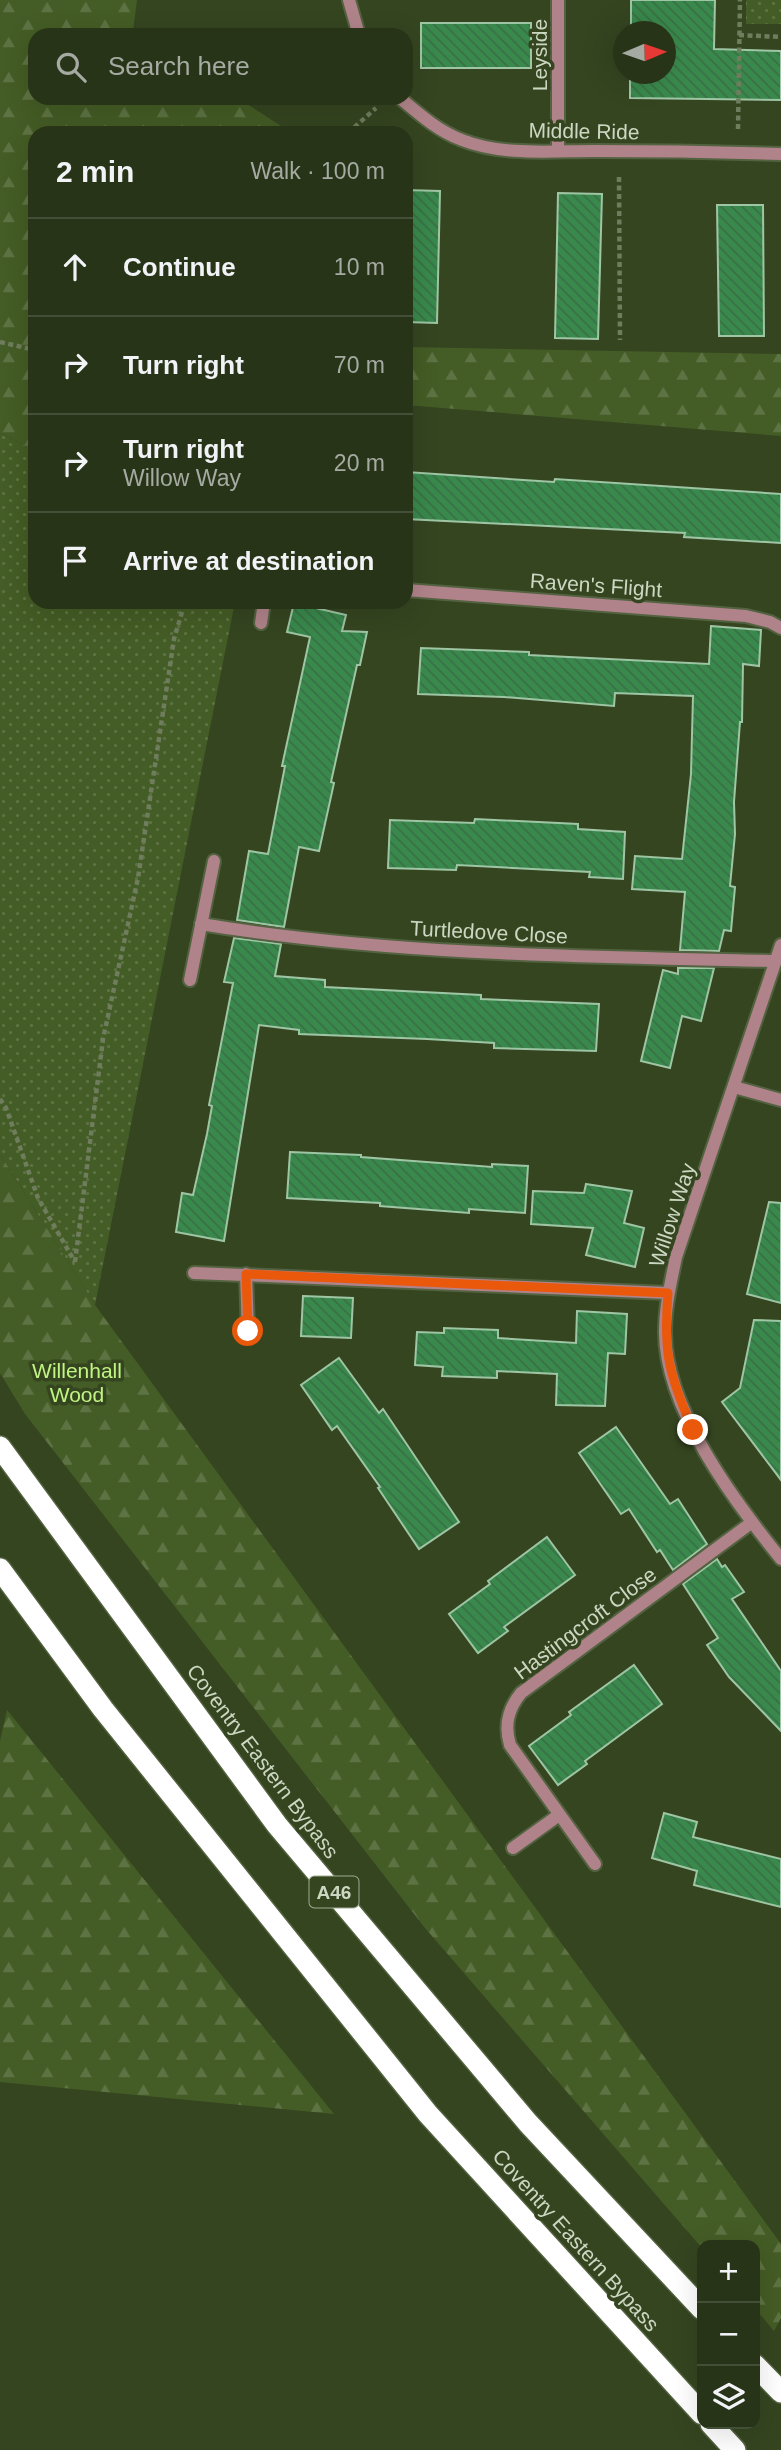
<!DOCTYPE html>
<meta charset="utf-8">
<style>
body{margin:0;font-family:Helvetica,sans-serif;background:#343f25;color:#f1f3f6}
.controls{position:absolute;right:21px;bottom:21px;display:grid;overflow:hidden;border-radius:14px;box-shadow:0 7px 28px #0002}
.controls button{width:63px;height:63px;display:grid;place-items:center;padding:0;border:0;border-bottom:2px solid #444f37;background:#283418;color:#f1f3f6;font:35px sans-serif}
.compass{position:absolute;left:613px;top:21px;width:63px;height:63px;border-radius:50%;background:#283418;box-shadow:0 7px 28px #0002;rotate:88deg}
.stop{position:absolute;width:21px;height:21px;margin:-16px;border:5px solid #ea580c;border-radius:50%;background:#fff}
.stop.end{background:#ea580c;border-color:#fff;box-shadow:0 2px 7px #0008}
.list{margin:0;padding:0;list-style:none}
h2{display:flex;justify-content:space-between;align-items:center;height:91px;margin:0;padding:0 28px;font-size:30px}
h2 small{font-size:23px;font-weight:400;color:#a5aaa2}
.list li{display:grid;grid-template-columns:46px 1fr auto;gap:21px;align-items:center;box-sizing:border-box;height:98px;padding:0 28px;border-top:2px solid #444f37}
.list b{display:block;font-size:26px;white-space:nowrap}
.list p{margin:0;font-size:23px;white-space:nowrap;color:#a5aaa2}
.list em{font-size:23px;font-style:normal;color:#a5aaa2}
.icon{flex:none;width:38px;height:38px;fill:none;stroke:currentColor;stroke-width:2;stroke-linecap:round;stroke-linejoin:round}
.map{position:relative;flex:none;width:781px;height:2450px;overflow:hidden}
.search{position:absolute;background:#283418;box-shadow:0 7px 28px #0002;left:28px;top:28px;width:385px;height:77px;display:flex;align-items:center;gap:18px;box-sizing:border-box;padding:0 24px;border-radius:21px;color:#a5aaa2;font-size:26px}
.panel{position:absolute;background:#283418;box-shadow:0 7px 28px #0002;left:28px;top:126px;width:385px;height:483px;border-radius:21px}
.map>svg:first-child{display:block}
.grass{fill:url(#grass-dots)}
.forest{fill:url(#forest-firs)}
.building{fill:url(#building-back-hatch);stroke:#9ec5a4;stroke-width:2}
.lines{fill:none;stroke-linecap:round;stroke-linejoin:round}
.minor-casing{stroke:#536240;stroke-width:16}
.highway-casing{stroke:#536240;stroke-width:24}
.path{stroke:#6f7d5e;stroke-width:4.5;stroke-dasharray:5 3.5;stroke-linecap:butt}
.minor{stroke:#af8389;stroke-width:12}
.highway{stroke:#fff;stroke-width:21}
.route{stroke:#ea580c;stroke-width:9}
.labels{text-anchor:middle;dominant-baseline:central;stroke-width:7;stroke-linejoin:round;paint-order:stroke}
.shield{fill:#354520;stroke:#9fab91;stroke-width:2}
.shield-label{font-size:19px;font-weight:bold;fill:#ccd7c2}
.street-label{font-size:21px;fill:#ccd7c2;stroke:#354520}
.park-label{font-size:21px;fill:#c1f483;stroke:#354520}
</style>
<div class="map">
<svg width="781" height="2450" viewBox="0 0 781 2450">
<defs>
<pattern id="grass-dots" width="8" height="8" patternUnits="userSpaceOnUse" patternTransform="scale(1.75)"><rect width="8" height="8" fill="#445c25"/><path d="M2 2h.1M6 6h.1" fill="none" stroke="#5e7343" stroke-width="1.8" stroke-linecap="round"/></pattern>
<pattern id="forest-firs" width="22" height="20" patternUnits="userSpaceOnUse" patternTransform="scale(1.75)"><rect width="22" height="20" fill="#445c25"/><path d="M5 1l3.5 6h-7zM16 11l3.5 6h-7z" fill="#5e7343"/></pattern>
<pattern id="building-back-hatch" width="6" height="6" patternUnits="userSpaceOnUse" patternTransform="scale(1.75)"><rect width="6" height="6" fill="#39894c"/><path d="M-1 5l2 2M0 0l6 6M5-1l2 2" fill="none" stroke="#3a6f46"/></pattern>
</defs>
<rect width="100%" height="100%" fill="#354520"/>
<g class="grass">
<rect x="746" y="0" width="35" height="24"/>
<polygon points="0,433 35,450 35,602 235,602 95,1305 0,1154"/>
</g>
<g class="forest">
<polygon points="0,0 137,0 133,31 139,35 35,35 35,98 238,98 281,126 283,133 35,133 35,450 0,433"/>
<polygon points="406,347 781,354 781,436 406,405"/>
<polygon points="0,1154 95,1305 781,2244 781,2318 774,2331 755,2308 755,2245 702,2245 702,2248 425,1928 25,1414 0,1373"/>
<polygon points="7,1710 334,2114 0,2082 0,1741"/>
</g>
<g class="building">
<polygon points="631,0 715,0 714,49 781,51 781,100 630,98 630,74 666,74 666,32 631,32"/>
<rect x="421" y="23" width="110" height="45"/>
<polygon points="406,190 440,191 437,323 406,322"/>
<polygon points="558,193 602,194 598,339 555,338"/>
<polygon points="717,205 763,205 764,336 719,336"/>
<polygon points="406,472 554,482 555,479 781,494 781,543 684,537 685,533 406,519"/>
<polygon points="294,603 346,615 342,631 367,632 360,665 357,665 331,782 334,783 319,851 299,847 284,927 237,920 249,851 268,854 285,766 282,766 310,637 287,632"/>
<polygon points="711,626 761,630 759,666 743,664 742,722 740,722 734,802 735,834 730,886 735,887 731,931 724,930 719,951 680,950 685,892 632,889 635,856 682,859 691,774 693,696 615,693 614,706 504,697 418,694 421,648 529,652 529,655 709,664"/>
<polygon points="475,819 578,824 578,829 625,832 623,879 589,877 590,872 496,867 457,865 456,870 388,868 390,820 474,823"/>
<polygon points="234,938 281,944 275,976 325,980 325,987 481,995 481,999 599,1004 596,1051 494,1048 494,1043 427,1039 299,1034 299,1030 259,1025 224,1241 176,1232 182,1193 193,1195 207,1134 212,1106 209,1105 233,983 224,982"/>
<polygon points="678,968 714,968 701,1021 682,1016 670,1068 641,1061 663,970 678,974"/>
<polygon points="290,1152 361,1155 361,1157 492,1167 492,1164 528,1166 525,1213 469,1209 469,1213 380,1206 380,1203 287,1198"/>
<polygon points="586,1184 632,1191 624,1223 644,1228 635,1267 586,1255 593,1228 531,1224 533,1191 584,1193"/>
<polygon points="769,1202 781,1203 781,1303 747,1294"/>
<polygon points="303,1296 353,1298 351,1338 301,1336"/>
<polygon points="577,1311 627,1314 625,1354 608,1353 605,1406 556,1405 557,1374 497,1371 497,1378 442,1376 443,1367 415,1365 417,1332 444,1333 444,1328 498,1330 498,1338 576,1343"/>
<polygon points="754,1320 781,1321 781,1480 722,1402 740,1388"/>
<polygon points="339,1358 379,1413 383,1409 459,1522 419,1549 378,1488 380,1487 337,1426 332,1430 301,1385"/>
<polygon points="616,1427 670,1504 678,1499 707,1544 673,1570 660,1550 657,1552 629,1509 621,1514 579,1453"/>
<polygon points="547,1537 575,1575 504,1627 508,1631 478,1653 449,1614 490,1584 488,1581"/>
<polygon points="717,1559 722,1567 725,1565 744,1592 732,1599 781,1671 781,1731 729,1677 707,1645 718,1638 683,1584"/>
<polygon points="634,1665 662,1704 585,1761 587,1764 558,1785 529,1746 571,1715 569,1712"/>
<polygon points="664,1813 697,1822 693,1837 781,1859 781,1907 694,1885 697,1871 652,1858"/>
</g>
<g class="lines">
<g class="minor-casing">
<g id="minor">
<polyline points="349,0 359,35"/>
<path d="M400 98C419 114 438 131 462 140 502 156 551 151 594 151 656 151 719 152 781 154"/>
<polyline points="558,151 558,0"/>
<polyline points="406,590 746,616 770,622 781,628"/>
<polyline points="261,623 264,602"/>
<path d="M201 924C388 955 587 957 776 961"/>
<path d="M781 945 676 1257C671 1282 665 1306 665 1332 665 1409 734 1501 781 1559"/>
<polyline points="190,980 214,861"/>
<polyline points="734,1087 781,1100"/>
<polyline points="194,1273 668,1293"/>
<polyline points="246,1274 248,1331"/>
<polyline points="513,1848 559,1815"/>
<path d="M595 1864 510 1745C504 1725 508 1709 521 1693L751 1523"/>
</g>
</g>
<g class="highway-casing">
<g id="highway">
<polyline points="0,1447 277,1825 528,2123 702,2309"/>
<polyline points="0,1569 103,1709 428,2114 702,2414"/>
<polyline points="755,2365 781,2392"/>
<polyline points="711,2424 735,2450"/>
</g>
</g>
<g class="path">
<polyline points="739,35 781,37"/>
<polyline points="738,129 740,0"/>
<polyline points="348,133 376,108"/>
<polyline points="619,177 620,340"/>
<polyline points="0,342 35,350"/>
<polyline points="0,1099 6,1108 38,1198 75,1262"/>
<polyline points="75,1262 103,1039 138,878 174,639 185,602"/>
</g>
<use href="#minor" class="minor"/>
<use href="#highway" class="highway"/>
</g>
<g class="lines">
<path class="route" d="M248 1331 246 1274 668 1293C663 1353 669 1375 693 1430"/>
</g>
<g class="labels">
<rect class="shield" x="309.5" y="1876.5" width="49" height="31" rx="5"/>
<g class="shield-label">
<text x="334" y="1892">A46</text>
</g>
<g class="street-label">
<text transform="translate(539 55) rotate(-90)">Leyside</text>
<text transform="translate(584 131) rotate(1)">Middle Ride</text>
<text transform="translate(596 585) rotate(4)">Raven's Flight</text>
<text transform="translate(489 932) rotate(3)">Turtledove Close</text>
<text transform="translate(672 1215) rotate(-72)">Willow Way</text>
<text transform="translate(585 1623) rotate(-37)">Hastingcroft Close</text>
<text transform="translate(263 1761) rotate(53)">Coventry Eastern Bypass</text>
<text transform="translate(576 2240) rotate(48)">Coventry Eastern Bypass</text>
</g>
<g class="park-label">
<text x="77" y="1370">Willenhall<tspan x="77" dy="24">Wood</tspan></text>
</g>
</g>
</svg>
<div class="controls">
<button>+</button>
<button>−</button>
<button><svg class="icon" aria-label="layers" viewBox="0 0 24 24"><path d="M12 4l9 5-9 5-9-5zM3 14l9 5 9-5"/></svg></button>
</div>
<svg class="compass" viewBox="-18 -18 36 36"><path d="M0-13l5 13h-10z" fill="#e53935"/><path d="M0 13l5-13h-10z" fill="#a5aaa2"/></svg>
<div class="stop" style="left:248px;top:1331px"></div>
<div class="stop end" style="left:693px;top:1430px"></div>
<div class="search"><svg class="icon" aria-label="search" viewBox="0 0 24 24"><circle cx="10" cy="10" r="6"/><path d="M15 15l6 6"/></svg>Search here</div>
<section class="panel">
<h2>2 min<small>Walk · 100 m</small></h2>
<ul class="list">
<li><svg class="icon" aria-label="ahead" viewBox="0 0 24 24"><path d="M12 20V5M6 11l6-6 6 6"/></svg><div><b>Continue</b></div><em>10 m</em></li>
<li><svg class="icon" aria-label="right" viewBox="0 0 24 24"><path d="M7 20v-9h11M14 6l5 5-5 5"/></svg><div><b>Turn right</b></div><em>70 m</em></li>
<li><svg class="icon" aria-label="right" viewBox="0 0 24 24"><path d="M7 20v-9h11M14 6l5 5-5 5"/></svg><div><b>Turn right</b><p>Willow Way</p></div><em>20 m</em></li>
<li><svg class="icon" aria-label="arrive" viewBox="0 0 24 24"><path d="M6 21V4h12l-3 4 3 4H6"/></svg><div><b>Arrive at destination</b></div></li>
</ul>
</section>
</div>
